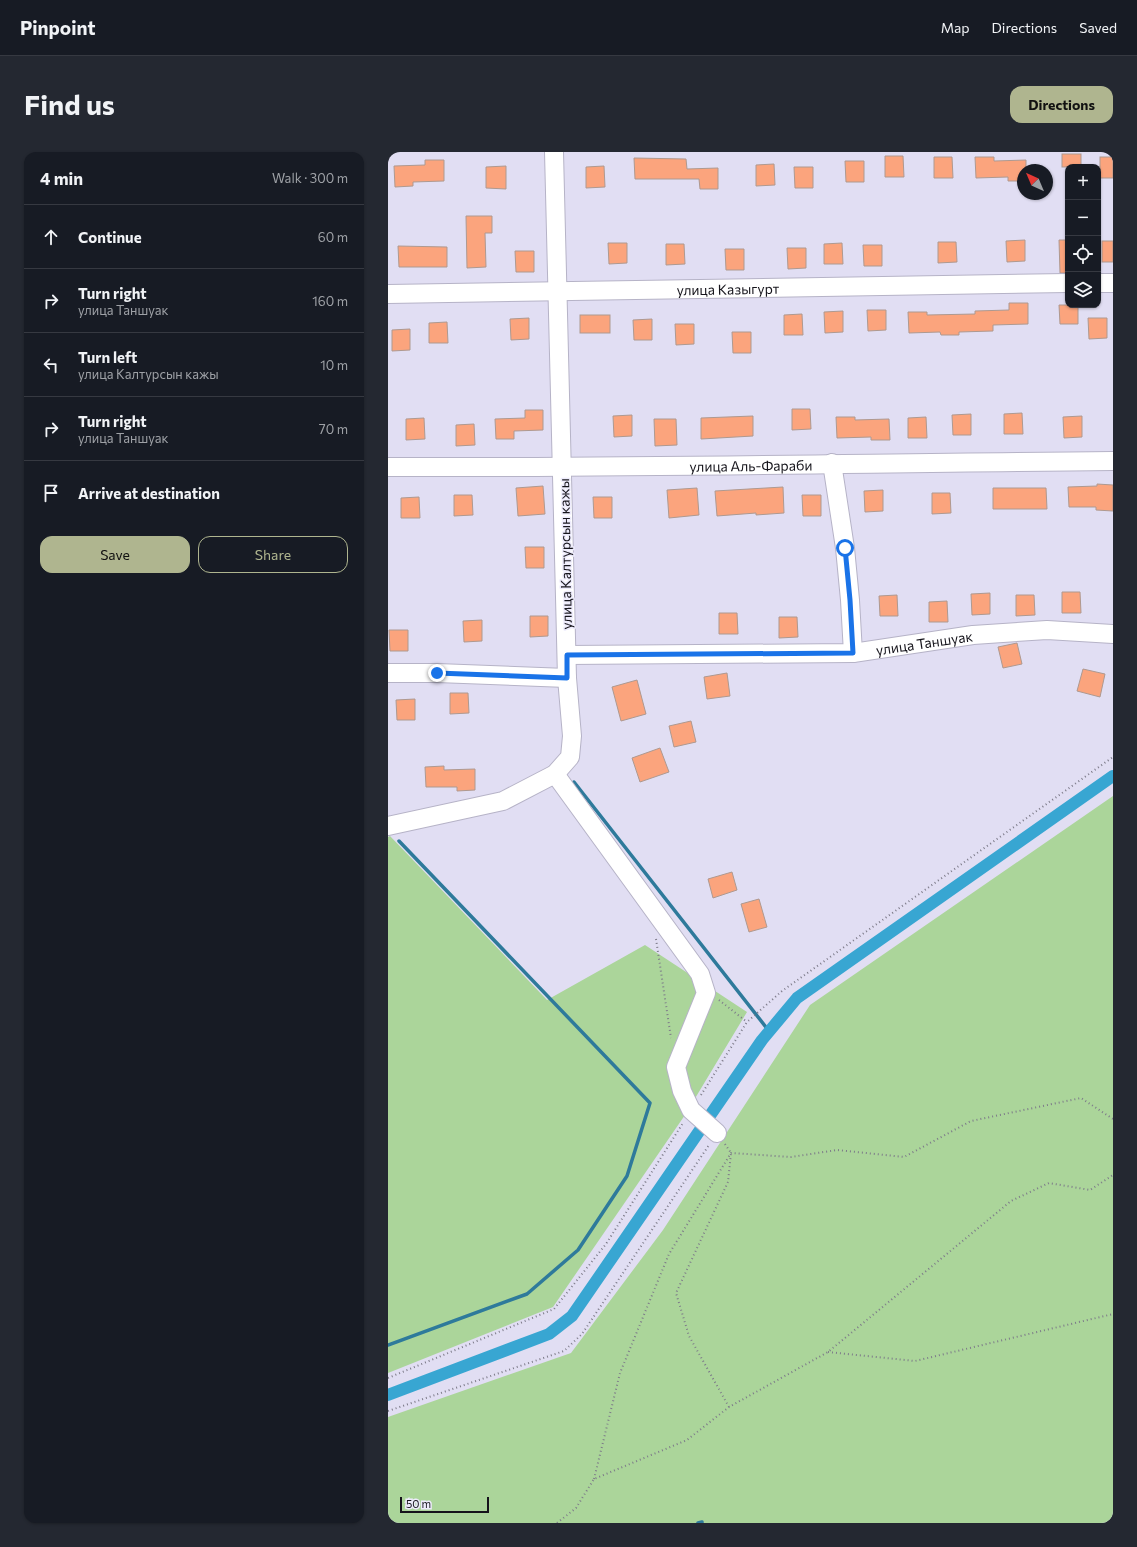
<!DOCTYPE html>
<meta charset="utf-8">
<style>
body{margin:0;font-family:Commissioner,sans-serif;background:#242831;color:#f1f3f6}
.controls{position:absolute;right:12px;top:12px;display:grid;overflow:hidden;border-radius:8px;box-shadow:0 1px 3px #0004}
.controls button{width:36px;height:36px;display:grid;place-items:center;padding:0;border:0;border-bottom:1px solid #363941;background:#171b24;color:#f1f3f6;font:20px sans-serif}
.compass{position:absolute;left:629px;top:12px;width:36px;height:36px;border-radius:50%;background:#171b24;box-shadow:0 1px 3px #0004;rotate:316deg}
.scale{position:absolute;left:12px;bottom:10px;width:89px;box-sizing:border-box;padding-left:4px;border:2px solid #15141b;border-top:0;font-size:11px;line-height:14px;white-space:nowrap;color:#15141b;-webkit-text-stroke:3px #eeecfc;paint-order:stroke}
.stop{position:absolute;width:12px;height:12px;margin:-9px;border:3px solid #1a73e8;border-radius:50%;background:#fff}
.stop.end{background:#1a73e8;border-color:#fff;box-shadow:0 1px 4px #0008}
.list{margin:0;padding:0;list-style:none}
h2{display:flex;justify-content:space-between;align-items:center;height:52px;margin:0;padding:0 16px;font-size:17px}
h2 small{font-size:13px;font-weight:400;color:#9ea1a6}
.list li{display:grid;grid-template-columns:26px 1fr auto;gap:12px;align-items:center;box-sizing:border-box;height:64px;padding:0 16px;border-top:1px solid #363941}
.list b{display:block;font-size:15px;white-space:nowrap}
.list p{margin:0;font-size:13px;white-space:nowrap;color:#9ea1a6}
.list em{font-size:13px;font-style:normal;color:#9ea1a6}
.actions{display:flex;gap:8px;padding:12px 16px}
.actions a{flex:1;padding:9px 0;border:1px solid #afb58f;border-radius:12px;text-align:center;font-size:14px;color:#afb58f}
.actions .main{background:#afb58f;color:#111}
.icon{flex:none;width:22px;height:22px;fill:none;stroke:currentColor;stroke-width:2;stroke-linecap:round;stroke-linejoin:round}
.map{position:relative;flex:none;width:725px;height:1371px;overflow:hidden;border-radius:12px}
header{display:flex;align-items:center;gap:24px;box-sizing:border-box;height:56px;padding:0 20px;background:#171b24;border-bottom:1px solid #363941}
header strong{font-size:19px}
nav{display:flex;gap:22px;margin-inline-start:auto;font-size:14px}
.intro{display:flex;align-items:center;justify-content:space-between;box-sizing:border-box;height:96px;padding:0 24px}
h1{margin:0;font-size:28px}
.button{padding:10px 18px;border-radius:12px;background:#afb58f;color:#111;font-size:14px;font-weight:700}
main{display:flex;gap:24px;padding:0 24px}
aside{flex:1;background:#171b24;border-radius:12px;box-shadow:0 1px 3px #0004}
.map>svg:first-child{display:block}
.grass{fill:#abd59a}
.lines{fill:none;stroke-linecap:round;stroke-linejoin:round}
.stream{stroke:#2e7a9b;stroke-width:3.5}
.canal{stroke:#38a6d2;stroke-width:12}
.building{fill:#fba47d;stroke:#ae9990}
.minor-casing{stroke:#b6b3c7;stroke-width:20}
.path{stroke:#7d7b89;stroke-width:2;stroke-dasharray:1 3;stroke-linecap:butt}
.minor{stroke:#fff;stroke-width:18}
.route{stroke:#1a73e8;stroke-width:5}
.labels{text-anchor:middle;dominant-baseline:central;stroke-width:3;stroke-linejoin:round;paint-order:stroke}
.street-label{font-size:14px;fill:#15141b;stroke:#eeecfc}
</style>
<header>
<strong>Pinpoint</strong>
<nav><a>Map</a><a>Directions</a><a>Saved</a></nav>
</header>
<div class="intro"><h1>Find us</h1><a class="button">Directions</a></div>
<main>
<aside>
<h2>4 min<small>Walk · 300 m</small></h2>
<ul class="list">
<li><svg class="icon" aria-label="ahead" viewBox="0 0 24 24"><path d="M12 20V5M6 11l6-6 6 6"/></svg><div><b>Continue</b></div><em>60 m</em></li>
<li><svg class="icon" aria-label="right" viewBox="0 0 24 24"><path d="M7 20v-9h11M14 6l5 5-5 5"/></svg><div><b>Turn right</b><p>улица Таншуак</p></div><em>160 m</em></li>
<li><svg class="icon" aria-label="left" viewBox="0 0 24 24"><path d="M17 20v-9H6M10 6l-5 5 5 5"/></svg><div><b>Turn left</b><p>улица Калтурсын кажы</p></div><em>10 m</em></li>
<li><svg class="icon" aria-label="right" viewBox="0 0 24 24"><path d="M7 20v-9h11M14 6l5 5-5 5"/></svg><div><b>Turn right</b><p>улица Таншуак</p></div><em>70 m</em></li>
<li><svg class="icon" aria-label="arrive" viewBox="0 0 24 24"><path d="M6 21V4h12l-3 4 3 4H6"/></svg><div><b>Arrive at destination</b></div></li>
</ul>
<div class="actions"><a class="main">Save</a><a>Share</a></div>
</aside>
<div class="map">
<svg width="725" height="1371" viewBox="0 0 725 1371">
<rect width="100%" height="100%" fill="#e1def3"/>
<g class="grass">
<polygon points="725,644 725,1371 0,1371 0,1265 183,1201 275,1078 422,853"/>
<polygon points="2,684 159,848 257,793 359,860 297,963 165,1155 0,1221 0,685"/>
</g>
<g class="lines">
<g class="stream">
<polyline points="186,630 381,879"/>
<polyline points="0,1193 139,1142 190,1098 239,1024 262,951 11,689"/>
<polyline points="310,1371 314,1370"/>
</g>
<g class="canal">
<polyline points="323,962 374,888 409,846 725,624"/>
<polyline points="0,1243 161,1182 184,1164 312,978"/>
</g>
</g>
<g class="building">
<rect x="674" y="2" width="19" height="13"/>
<polygon points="497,4 515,4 516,25 497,25"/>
<polygon points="546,5 564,5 565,26 546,26"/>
<polygon points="587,5 606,5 606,9 638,8 638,18 635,18 635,29 620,29 620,25 588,26"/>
<rect x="712" y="5" width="13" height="21"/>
<polygon points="246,6 298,7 299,17 330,16 330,37 312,37 311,27 247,27"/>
<polygon points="37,8 56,8 56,29 25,30 25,34 7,35 6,14 37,13"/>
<polygon points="457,9 476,9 476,30 458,30"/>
<polygon points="386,12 387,33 368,34 368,13"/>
<polygon points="118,14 118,37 98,36 98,15"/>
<polygon points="216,14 217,35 198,36 198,15"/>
<polygon points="406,15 425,15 425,36 407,36"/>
<polygon points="78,64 104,64 104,81 97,81 98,115 79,116"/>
<polygon points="637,88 637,109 619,110 618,89"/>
<polygon points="671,88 680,88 680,121 672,121"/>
<rect x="714" y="89" width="11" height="21"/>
<polygon points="550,90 568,90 569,110 550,111"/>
<polygon points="220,91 239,91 239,111 221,112"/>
<polygon points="454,91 455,112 436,112 436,92"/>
<polygon points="278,92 296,92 297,112 278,113"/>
<polygon points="475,93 494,93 494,114 476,114"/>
<polygon points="10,94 59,95 59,115 11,115"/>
<polygon points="399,96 418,96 418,116 400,117"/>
<polygon points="337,97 356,97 356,118 338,118"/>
<polygon points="127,99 146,99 146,120 128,120"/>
<polygon points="621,151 640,151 640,172 605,173 605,179 571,180 571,183 553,183 552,180 521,181 520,160 539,160 539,163 587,162 587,159 621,158"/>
<polygon points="671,153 690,153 690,172 672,172"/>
<polygon points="479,158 498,158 498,178 480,179"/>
<polygon points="455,159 455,180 437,181 436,160"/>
<polygon points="414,162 415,183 396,183 396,163"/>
<rect x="192" y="163" width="30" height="18"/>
<polygon points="141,166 141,187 123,188 122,167"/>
<polygon points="700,166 719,166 719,186 701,187"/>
<polygon points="264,167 264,188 246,188 245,168"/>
<polygon points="59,170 60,191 41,191 41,171"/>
<polygon points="287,172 306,172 306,192 288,193"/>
<polygon points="22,177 22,198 4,199 4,178"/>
<polygon points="344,180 363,180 363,201 345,201"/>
<polygon points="404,257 422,257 423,277 404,278"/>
<polygon points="137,258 155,258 155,278 126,279 126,287 108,287 107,267 137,266"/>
<polygon points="634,261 635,282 616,282 616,262"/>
<polygon points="583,262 583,283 565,283 564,263"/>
<polygon points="244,263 244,284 226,285 225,264"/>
<polygon points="365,264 365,284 313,287 313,266"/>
<polygon points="694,264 694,285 676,286 675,265"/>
<polygon points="448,265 467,265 467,268 501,267 502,288 483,288 483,285 449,286"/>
<polygon points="538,265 539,286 520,286 520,266"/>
<polygon points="36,266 37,287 18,288 18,267"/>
<polygon points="266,267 288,267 289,293 267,294"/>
<polygon points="86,272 87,293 68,294 68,273"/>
<polygon points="709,332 725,333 725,359 708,358 708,355 681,355 680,335 709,334"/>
<polygon points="155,334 157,362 130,364 128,336"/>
<polygon points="395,335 396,361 368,363 368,361 329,364 327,339"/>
<polygon points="309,336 311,363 281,366 279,338"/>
<polygon points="605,336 658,336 659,357 605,357"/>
<polygon points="495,338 495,359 477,360 476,339"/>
<polygon points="544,341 562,341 563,361 544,362"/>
<polygon points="66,343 84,343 85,363 66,364"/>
<polygon points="414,343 433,343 433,364 415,364"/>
<polygon points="31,345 32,366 13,366 13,346"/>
<polygon points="205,345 224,345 224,366 206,366"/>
<polygon points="137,395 156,395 156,416 138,416"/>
<polygon points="674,440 692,440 693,461 674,461"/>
<polygon points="602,441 602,462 584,463 583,442"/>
<polygon points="509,443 510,464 492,464 491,444"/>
<polygon points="628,443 646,443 647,463 628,464"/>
<polygon points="559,449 560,470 541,470 541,450"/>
<polygon points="331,461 349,461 350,482 331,482"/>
<polygon points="142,464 160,464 160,484 142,485"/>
<polygon points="391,465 409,465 410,485 391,486"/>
<polygon points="94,468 94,489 76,490 75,469"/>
<polygon points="1,478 20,478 20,499 2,499"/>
<polygon points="629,491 634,512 615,516 610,495"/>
<polygon points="695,517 717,522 712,545 689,539"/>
<polygon points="339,521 342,544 319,547 316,525"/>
<polygon points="249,528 258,562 233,569 224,535"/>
<polygon points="62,541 80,541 81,561 62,562"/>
<polygon points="27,547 27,568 9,568 8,548"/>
<polygon points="303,569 308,590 286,595 281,574"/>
<polygon points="272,596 281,620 252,630 244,606"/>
<polygon points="56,614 56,618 87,617 87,638 69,639 69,635 38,635 37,615"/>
<polygon points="344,720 349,738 325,746 320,727"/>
<polygon points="371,747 379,775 361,780 353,752"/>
</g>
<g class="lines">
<g class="minor-casing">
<g id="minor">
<polyline points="710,131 725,131"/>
<path id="s1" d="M0 142 680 131"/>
<polyline points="444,311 457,396 462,448 465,501"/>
<path id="s2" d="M0 315C242 316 483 311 725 309"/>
<path id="s3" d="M179 503 465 501 585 483 659 478 725 482"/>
<polyline points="0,521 49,521 179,526"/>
<polyline points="167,622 312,822 318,841 288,915 294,939 303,958 329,981"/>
<polyline points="0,674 115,649 167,622 182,605 184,584 179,526 166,0"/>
</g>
</g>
<g class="path">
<polyline points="268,787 283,886"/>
<polyline points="331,848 359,870"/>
<polyline points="313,943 359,870 394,839 725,605"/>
<polyline points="337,992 343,1001 340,1030 288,1141 301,1184 341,1255"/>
<polyline points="440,1200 527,1209 725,1162"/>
<polyline points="0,1226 166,1157 218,1092 295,971"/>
<polyline points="0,1259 176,1199 194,1182 321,993"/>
<polyline points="206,1327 232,1221 281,1102 343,1001 403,1005 449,998 516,1005 583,969 693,946 725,967"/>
<polyline points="169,1371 188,1356 206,1327 299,1288 341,1255 440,1200 623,1049 661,1031 702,1038 725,1023"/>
</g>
<use href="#minor" class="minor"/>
</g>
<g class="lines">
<polyline class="route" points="49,521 179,526 179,503 465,501 462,448 457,396"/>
</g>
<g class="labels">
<g class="street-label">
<text stroke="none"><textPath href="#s1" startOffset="340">улица Казыгурт</textPath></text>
<text stroke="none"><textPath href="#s2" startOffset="363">улица Аль-Фараби</textPath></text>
<text transform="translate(177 402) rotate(-91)">улица Калтурсын кажы</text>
<text stroke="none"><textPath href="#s3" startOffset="358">улица Таншуак</textPath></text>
</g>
</g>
</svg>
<div class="controls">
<button>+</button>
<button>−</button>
<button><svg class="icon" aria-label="locate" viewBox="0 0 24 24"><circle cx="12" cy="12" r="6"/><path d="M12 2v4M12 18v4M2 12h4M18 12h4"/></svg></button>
<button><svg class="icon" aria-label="layers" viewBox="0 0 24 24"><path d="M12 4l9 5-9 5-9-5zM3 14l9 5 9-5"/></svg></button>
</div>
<svg class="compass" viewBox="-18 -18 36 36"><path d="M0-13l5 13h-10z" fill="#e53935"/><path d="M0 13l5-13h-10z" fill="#9ea1a6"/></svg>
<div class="scale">50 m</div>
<div class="stop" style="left:457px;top:396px"></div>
<div class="stop end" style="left:49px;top:521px"></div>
</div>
</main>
